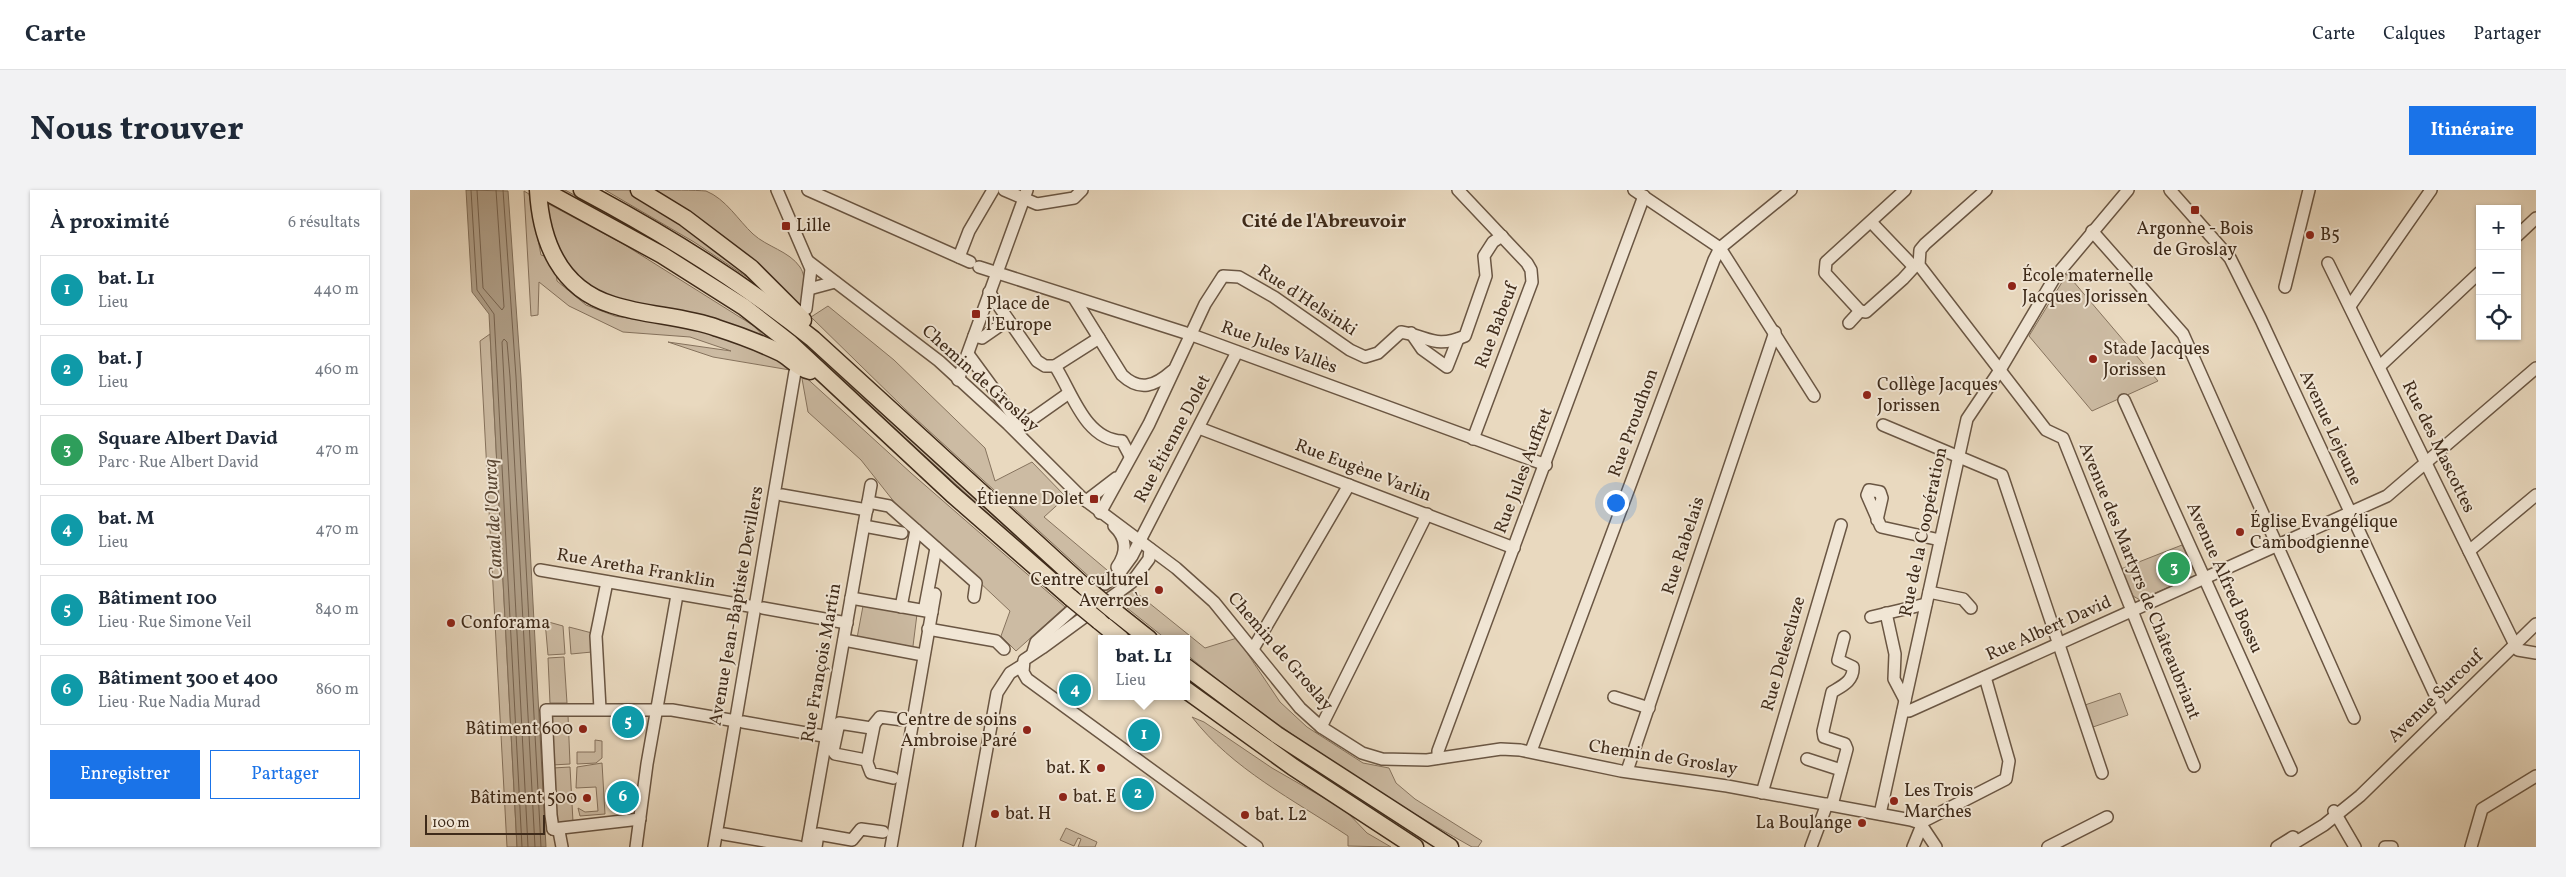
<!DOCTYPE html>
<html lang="fr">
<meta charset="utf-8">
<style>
body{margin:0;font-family:Vollkorn,serif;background:#f2f2f3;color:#1f2937}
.controls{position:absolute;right:15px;top:15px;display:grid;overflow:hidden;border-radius:0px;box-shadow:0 1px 4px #0004}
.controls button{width:45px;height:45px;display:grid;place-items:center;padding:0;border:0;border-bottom:1px solid #e0e1e3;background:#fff;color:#1f2937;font:25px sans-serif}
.scale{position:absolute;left:15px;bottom:12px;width:120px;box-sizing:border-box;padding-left:5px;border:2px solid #3f2b1a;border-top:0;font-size:14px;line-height:18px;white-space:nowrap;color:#3f2b1a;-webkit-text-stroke:4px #f1e6d5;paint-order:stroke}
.you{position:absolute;left:1205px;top:312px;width:18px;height:18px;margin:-12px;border:4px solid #fff;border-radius:50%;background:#1a73e8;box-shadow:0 0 0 8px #1a73e833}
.badge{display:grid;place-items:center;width:32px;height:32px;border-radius:50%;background:#1a73e8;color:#fff;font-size:16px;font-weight:700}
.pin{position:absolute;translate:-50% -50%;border:2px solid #fff;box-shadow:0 1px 5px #0006}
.popup{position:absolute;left:688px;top:445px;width:92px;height:65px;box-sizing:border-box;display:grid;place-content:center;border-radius:0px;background:#fff;filter:drop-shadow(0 1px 4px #0005);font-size:16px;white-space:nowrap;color:#747a83}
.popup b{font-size:19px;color:#1f2937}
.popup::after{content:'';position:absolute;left:50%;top:100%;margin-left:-10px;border:10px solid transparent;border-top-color:#fff}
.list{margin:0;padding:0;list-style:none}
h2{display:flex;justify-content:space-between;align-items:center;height:65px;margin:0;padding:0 20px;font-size:21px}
h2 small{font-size:16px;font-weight:400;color:#747a83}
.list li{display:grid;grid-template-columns:32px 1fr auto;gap:15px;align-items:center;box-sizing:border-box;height:70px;margin:0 10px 10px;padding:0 10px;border:1px solid #e0e1e3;border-radius:0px}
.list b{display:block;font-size:19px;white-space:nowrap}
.list p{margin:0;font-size:16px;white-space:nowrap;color:#747a83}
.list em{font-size:16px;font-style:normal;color:#747a83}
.actions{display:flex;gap:10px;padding:15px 20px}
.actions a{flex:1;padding:11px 0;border:1px solid #1a73e8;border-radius:0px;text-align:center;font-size:18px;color:#1a73e8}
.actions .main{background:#1a73e8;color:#fff}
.icon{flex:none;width:28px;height:28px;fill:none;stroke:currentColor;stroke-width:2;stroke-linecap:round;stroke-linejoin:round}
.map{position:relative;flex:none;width:2126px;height:657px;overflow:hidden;border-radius:0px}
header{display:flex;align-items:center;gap:30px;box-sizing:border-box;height:70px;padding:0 25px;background:#fff;border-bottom:1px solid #e0e1e3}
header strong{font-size:24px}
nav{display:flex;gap:28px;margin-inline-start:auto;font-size:18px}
.intro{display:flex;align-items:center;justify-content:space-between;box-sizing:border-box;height:120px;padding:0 30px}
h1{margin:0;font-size:35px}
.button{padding:12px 22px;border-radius:0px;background:#1a73e8;color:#fff;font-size:18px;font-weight:700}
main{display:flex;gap:30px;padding:0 30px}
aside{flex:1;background:#fff;border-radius:0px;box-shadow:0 1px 4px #0004}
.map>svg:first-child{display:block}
.green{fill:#ccbba3;stroke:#86735e}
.water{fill:#af9e87;stroke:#82705b}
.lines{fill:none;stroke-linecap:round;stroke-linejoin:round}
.shore{stroke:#776450;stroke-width:1}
.minor-casing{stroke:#6a5643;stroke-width:14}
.highway-casing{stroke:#3f2b1a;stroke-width:19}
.minor{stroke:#f1e6d5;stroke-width:11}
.highway{stroke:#e9d9bf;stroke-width:16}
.highway-bridge-casing{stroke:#3f2b1a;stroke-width:19;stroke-linecap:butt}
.highway-bridge{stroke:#e9d9bf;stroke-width:16}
.poi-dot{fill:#8f2418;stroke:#f1e6d5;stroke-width:2}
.labels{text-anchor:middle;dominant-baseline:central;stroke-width:4;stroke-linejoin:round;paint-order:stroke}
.poi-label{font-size:18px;fill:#3f2b1a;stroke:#f1e6d5;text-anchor:start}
.street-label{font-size:18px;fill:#3f2b1a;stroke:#f1e6d5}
.neighbourhood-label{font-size:19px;font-weight:bold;fill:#3f2b1a;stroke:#f1e6d5}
.water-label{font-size:19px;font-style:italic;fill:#5b4835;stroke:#f1e6d5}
</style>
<header>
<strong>Carte</strong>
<nav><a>Carte</a><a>Calques</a><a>Partager</a></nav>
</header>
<div class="intro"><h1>Nous trouver</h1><a class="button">Itinéraire</a></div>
<main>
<aside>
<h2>À proximité<small>6 résultats</small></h2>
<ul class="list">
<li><span class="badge" style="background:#0f9aa8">1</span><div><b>bat. L1</b><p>Lieu</p></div><em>440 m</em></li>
<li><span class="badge" style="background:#0f9aa8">2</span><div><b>bat. J</b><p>Lieu</p></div><em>460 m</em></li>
<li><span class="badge" style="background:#2e9e5b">3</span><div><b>Square Albert David</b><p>Parc · Rue Albert David</p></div><em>470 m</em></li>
<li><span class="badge" style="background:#0f9aa8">4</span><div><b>bat. M</b><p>Lieu</p></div><em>470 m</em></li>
<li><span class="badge" style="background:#0f9aa8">5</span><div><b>Bâtiment 100</b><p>Lieu · Rue Simone Veil</p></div><em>840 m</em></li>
<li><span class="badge" style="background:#0f9aa8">6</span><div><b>Bâtiment 300 et 400</b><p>Lieu · Rue Nadia Murad</p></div><em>860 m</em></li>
</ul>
<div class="actions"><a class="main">Enregistrer</a><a>Partager</a></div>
</aside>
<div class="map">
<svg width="2126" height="657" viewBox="0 0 2126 657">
<rect width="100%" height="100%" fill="#e9d9bf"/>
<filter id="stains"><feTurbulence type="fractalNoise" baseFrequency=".004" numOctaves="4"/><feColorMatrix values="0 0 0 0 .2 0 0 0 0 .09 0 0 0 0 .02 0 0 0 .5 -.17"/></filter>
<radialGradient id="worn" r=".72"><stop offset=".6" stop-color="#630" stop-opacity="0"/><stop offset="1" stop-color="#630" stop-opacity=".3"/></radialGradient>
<g class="green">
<path d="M149 0H155C227 39 300 78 365 129 414 168 460 212 506 255 578 321 649 387 724 449H719L677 413 389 152 329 106 265 63Z"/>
<polygon points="195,0 223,0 287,39 349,95 284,52"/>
<path d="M246 0C258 0 285 0 296 1 316 9 328 30 343 44 357 57 379 61 390 77 398 89 392 104 390 117L313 46Z"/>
<polygon points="114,1 119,4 131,65 145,69 133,11 215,55 344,136 358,151 193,107 145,70 147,91 176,115 205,126 292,140 325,149 380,176 380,180 303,167 258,152 321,161 280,147 213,142 159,116 129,92 128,125 121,126"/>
<polygon points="1657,84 1748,191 1682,221 1619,146"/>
<polygon points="418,116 484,170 575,258 585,291 622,272 656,307 634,327 697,380 685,392 495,219 401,127"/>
<polygon points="80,144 107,657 97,657 70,151"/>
<polygon points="391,183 501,283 655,417 606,461 591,446 600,421 485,313 451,270 398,222"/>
<polygon points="1772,355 1782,375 1779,388 1730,410 1723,406 1711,379"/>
<path d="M723 400 795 458 827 448 870 512 897 537 953 573 979 578 986 593 1005 609 1072 651 1068 657H1062C962 601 866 537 777 465L776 449H756L707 410Z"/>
<polygon points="453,416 507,424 503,456 501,458 447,448"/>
<polygon points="135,431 153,436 155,464 138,465"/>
<polygon points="159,437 182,443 182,462 161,464"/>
<polygon points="154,467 157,513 140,513 138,468"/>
<polygon points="1710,503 1718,525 1683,537 1675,515"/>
<polygon points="158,525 160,574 142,575 140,526"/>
<path d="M782 527 794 532 862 578 935 620 957 643 981 657 938 656V646C884 610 822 579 782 527Z"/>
<polygon points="185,550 192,551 192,568 186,573 167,574 167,562 185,562"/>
<polygon points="192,573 195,624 170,626 168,618 175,622 188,621 186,597 166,598 167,577"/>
<polygon points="160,577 163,632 146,633 143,578"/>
<polygon points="656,638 687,652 685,657 668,657 671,649 668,648 664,656 650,650"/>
</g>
<polygon class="water" points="56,0 98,1 111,187 136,657 107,657 79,124 62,102"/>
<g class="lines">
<g class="shore">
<polyline points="61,0 67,100 84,124 112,657"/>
<polyline points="67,0 73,98 92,120 94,117 86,0"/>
<polyline points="93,0 106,187 131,657"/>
<polyline points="118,657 92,152 94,149 97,152 100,187 125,657"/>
</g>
<g class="minor-casing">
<g id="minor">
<polyline points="367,0 401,79 396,119"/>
<polyline points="398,0 560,72"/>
<polyline points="594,0 627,14 664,8 672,0"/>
<polyline points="1048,0 1117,73 1121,80 1122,92 1063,249"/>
<polyline points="1224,0 1310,58 1404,206"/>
<polyline points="1576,0 1515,54 1510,60 1509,75 1636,240 1653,248 1784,576"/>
<polyline points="1760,0 1820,68 1851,130 2034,524"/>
<polyline points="1461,32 1504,77"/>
<polyline points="1682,41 1773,144 1944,528"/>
<polyline points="2107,46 2126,28"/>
<polyline points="549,67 559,41 583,0"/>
<polyline points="398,71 529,171 598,234 671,307 766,378 804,412 890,518 911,537 952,563 972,569 1017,570 1091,559 1110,560 1211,581 1317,596 1501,630 1510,633 1526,657"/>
<polyline points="1918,73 2105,455 2108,460 2126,463"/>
<polyline points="569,77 782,145 1136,275"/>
<polyline points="1875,97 1899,0"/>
<polyline points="399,99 425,92"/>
<path d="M579 102 627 171 635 176H645C662 202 675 250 712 251L720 266"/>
<path d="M664 108 712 185C730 202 745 196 762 181"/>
<polyline points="1940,116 2021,0"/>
<polyline points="1450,121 1415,83 1416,72 1495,0"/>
<polyline points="1439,133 1450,121 1456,122 1493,89 1504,77"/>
<polyline points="1001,143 1012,159 1037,177 1048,149"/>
<polyline points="564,146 572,148 598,130"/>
<polyline points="558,164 602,224 611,233"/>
<polyline points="645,176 689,148"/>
<polyline points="1970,176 2070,82"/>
<polyline points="548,190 617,0"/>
<polyline points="1714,210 1881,580"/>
<polyline points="1473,235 1592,285 1692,583"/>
<polyline points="607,237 625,227 659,203"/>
<polyline points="789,238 1104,358"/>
<polyline points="372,305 457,320"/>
<polyline points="676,311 706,288"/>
<polyline points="458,312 479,316 566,393 564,407"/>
<path d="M690 323 739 234 795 114 813 86 829 87 864 107 940 160 955 167 968 163 991 142C1020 147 1025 159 1055 146L1076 86 1074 66 1083 52 1092 46"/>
<polyline points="1467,330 1472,308 1470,302 1459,300 1457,305 1471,337 1530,350"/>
<polyline points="454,336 492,343"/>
<path d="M704 336C717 348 717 363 707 377"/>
<polyline points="740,359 739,369 722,392 632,458 614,470 613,482 617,489 847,657"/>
<polyline points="2059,361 2126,305"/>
<polyline points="130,380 345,417"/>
<polyline points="695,394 711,381 722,366 827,162"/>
<polyline points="1519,402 1553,409 1561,418"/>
<polyline points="441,408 522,422"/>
<polyline points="515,416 526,358"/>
<polyline points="491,417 506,340"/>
<polyline points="353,418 437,433"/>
<polyline points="1476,423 1485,464 1484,489 1495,510"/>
<polyline points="1461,427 1516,414"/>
<polyline points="518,439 586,451 594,459"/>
<polyline points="434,450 513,465"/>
<polyline points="843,459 939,295"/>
<polyline points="623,462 626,452 673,410"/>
<polyline points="1204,507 1239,518"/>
<polyline points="190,519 186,446 197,392"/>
<polyline points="1493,521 1499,521 1977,306 2126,178"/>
<polyline points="333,532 425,548"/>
<polyline points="911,537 1017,324"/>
<polyline points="1121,561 1304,70 1310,58 1381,0"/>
<polyline points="1028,568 1028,561 1234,6"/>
<polyline points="1397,569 1431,580"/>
<polyline points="457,571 464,536"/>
<polyline points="1217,581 1365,142"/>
<polyline points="483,588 461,583 456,570 425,564 423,561 429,533 461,538 470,527 493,530"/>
<polyline points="1352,603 1431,335"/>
<path d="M1422 615 1437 559 1435 554 1414 547 1413 541 1422 502C1432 496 1444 491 1443 477L1428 470 1434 447"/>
<polyline points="1924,621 1945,657"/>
<polyline points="1470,624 1557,229 1590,180 1645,87 1718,0"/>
<polyline points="1510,633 1596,589 1599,571 1575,487"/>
<polyline points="143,639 230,629"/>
<polyline points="314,644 389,657"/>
<polyline points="152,657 149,641 143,639 141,625 136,520 262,520 326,531"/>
<polyline points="226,657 237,574 267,405"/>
<polyline points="304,657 385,182"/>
<polyline points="397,657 461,295"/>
<polyline points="406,657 408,644 442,650 451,639 473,642"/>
<polyline points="481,657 525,404"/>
<polyline points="559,657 587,503 600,483 613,475"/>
<polyline points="1401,657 1417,614"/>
<polyline points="1503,657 1512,635"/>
<polyline points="1638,657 1697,627"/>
<polyline points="1867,657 1883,647"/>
<polyline points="1878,657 1914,635 1950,606 2126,434"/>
<polyline points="1975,657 1982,657"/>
<polyline points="2061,657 2072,619 2126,586"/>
</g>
</g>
<g class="highway-casing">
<g id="highway">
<path d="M128 0C131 52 150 99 203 115 237 126 274 126 307 138 329 145 350 153 371 163 380 168 389 179 400 181"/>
<polyline points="133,0 252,65 334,117 380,153 542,304 661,408"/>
<path d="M172 0C253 43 331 91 403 149L676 398"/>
<polyline points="229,0 275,28 341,78 393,130"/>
<polyline points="705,422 739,449"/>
<polyline points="689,431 711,449"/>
<polyline points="776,477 867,545 1040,657"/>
<polyline points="776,500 883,577 1005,657"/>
</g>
</g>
<use href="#minor" class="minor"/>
<use href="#highway" class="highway"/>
<g class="highway-bridge-casing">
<g id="highway-bridge">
<polyline points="676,398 705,422"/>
<polyline points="661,408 689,431"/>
</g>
</g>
<use href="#highway-bridge" class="highway-bridge"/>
</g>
<g class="poi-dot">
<rect x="1780" y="15" width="10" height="10" rx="2.5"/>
<rect x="371" y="31" width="10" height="10" rx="2.5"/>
<circle cx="1900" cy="45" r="5"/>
<circle cx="1602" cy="96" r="5"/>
<rect x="561" y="119" width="10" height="10" rx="2.5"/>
<circle cx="1683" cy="169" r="5"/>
<circle cx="1457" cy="205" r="5"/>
<rect x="679" y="304" width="10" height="10" rx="2.5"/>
<circle cx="1830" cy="342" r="5"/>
<circle cx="749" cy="400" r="5"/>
<circle cx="41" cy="433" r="5"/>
<circle cx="173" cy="539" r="5"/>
<circle cx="617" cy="540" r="5"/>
<circle cx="691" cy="578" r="5"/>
<circle cx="653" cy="607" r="5"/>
<circle cx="177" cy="608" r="5"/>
<circle cx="1484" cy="611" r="5"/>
<circle cx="585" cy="624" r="5"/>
<circle cx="835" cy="625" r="5"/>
<circle cx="1452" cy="633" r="5"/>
</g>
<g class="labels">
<g class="poi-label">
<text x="386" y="36">Lille</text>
<text x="1785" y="39" text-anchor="middle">Argonne - Bois<tspan x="1785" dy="21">de Groslay</tspan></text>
<text x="1910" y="45">B5</text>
<text x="1612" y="86">École maternelle<tspan x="1612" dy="21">Jacques Jorissen</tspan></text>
<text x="576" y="114">Place de<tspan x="576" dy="21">l'Europe</tspan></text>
<text x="1693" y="159">Stade Jacques<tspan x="1693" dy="21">Jorissen</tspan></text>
<text x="1467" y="195">Collège Jacques<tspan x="1467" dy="21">Jorissen</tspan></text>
<text x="674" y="309" text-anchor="end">Étienne Dolet</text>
<text x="1840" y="332">Église Evangélique<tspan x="1840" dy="21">Cambodgienne</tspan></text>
<text x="739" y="390" text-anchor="end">Centre culturel<tspan x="739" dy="21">Averroès</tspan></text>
<text x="51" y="433">Conforama</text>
<text x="607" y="530" text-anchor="end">Centre de soins<tspan x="607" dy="21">Ambroise Paré</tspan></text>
<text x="163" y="539" text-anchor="end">Bâtiment 600</text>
<text x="681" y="578" text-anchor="end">bat. K</text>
<text x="1494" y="601">Les Trois<tspan x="1494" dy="21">Marches</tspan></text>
<text x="663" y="607">bat. E</text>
<text x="167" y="608" text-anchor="end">Bâtiment 500</text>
<text x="595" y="624">bat. H</text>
<text x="845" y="625">bat. L2</text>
<text x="1442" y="633" text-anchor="end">La Boulange</text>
</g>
<g class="street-label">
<text transform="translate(897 111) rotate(33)">Rue d'Helsinki</text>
<text transform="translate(1087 136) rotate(-69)">Rue Babeuf</text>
<text transform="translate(869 158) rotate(20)">Rue Jules Vallès</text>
<text transform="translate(570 189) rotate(42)">Chemin de Groslay</text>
<text transform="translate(1224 233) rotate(-70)">Rue Proudhon</text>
<text transform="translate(1920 238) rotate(65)">Avenue Lejeune</text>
<text transform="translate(763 249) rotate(-62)">Rue Étienne Dolet</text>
<text transform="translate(2028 257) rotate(64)">Rue des Mascottes</text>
<text transform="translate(953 281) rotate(21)">Rue Eugène Varlin</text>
<text transform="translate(1114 281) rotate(-69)">Rue Jules Auffret</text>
<text transform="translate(1514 342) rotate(-78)">Rue de la Coopération</text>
<text transform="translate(1274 356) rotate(-72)">Rue Rabelais</text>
<text transform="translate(226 379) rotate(10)">Rue Aretha Franklin</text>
<text transform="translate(1814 388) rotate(66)">Avenue Alfred Bossu</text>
<text transform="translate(1729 391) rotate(68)">Avenue des Martyrs de Châteaubriant</text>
<text transform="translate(327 416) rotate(-80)">Avenue Jean-Baptiste Devillers</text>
<text transform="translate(1639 439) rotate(-24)">Rue Albert David</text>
<text transform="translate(870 462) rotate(49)">Chemin de Groslay</text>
<text transform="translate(1374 464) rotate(-74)">Rue Delescluze</text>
<text transform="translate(412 473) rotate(-80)">Rue François Martin</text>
<text transform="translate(2026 507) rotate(-44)">Avenue Surcouf</text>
<text transform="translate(1253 568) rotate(9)">Chemin de Groslay</text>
</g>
<g class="neighbourhood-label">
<text x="914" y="32">Cité de l'Abreuvoir</text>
</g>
<g class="water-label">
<text transform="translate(84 329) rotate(-93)">Canal de l'Ourcq</text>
</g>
</g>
<rect width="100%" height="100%" filter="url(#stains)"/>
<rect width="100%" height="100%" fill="url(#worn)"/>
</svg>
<div class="controls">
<button>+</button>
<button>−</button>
<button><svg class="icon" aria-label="locate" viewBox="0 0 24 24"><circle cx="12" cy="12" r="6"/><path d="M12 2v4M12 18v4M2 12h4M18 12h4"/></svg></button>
</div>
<div class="scale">100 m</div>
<div class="you"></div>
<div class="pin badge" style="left:734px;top:545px;background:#0f9aa8">1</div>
<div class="popup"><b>bat. L1</b>Lieu</div>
<div class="pin badge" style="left:728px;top:604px;background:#0f9aa8">2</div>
<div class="pin badge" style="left:1764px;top:378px;background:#2e9e5b">3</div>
<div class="pin badge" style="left:665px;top:500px;background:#0f9aa8">4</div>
<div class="pin badge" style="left:218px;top:532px;background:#0f9aa8">5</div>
<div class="pin badge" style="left:213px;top:607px;background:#0f9aa8">6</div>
</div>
</main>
